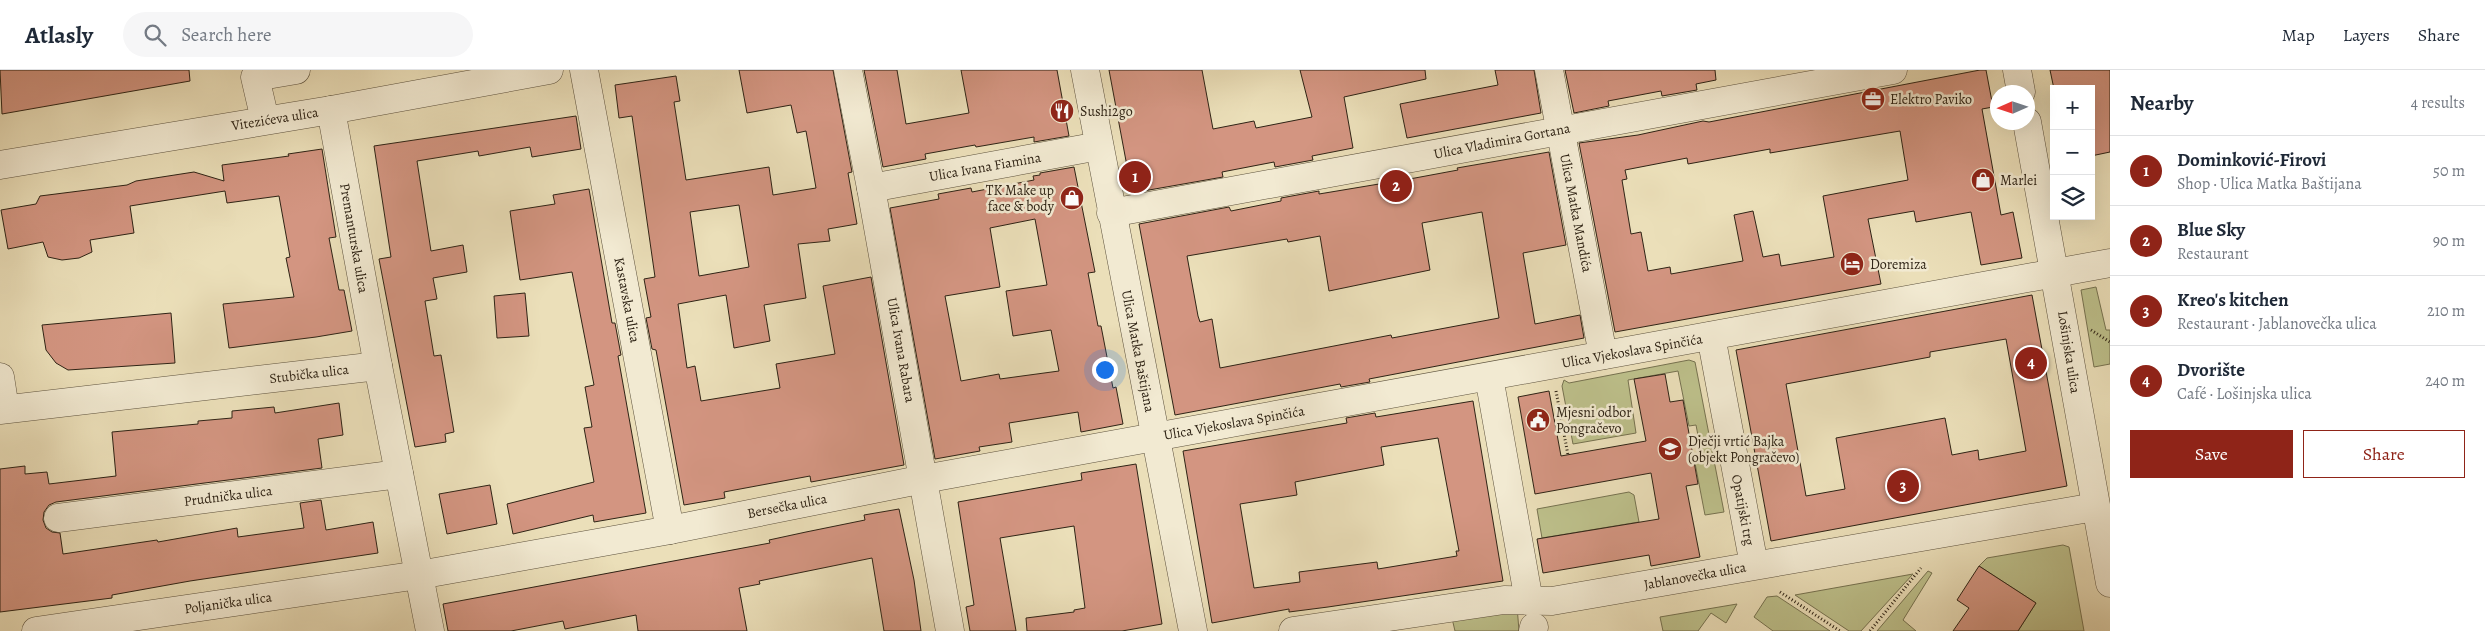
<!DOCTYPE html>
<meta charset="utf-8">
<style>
body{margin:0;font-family:Alegreya,serif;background:#f6f6f7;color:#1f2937}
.controls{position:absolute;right:15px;top:15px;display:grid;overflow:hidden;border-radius:0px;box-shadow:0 5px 20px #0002}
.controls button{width:45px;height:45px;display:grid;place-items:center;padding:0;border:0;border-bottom:1px solid #e0e1e3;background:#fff;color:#1f2937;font:25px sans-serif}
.compass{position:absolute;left:1990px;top:15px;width:45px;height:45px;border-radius:50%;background:#fff;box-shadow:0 5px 20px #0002;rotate:267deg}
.you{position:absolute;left:1104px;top:299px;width:18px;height:18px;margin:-12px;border:4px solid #fff;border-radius:50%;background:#1a73e8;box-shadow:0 0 0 8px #1a73e833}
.badge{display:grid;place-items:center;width:32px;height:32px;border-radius:50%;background:#8f2418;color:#fff;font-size:16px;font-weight:700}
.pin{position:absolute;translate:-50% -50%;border:2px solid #fff;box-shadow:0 1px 5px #0006}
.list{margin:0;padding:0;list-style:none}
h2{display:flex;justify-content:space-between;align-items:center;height:65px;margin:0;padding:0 20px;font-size:21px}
h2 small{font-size:16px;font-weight:400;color:#747a83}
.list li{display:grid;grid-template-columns:32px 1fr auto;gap:15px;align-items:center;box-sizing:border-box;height:70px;padding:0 20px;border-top:1px solid #e0e1e3}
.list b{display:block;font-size:19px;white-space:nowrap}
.list p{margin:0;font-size:16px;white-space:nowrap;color:#747a83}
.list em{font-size:16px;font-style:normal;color:#747a83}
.actions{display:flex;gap:10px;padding:15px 20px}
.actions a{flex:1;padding:11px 0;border:1px solid #8f2418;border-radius:0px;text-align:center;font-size:18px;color:#8f2418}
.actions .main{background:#8f2418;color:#fff}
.icon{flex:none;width:28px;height:28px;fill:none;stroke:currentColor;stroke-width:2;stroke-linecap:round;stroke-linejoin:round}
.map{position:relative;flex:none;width:2110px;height:561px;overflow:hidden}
header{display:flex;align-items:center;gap:30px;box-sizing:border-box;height:70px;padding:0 25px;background:#fff;border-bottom:1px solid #e0e1e3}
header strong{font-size:24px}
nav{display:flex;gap:28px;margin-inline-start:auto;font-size:18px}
.search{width:350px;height:45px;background:#f6f6f7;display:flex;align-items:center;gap:12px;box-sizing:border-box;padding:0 18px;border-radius:28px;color:#747a83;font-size:19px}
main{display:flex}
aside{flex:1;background:#fff}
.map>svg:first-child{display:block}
.green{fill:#bdc08b;stroke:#767250}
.building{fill:#d39581;stroke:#2e2315;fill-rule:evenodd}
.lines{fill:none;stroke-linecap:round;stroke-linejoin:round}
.minor-casing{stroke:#5d523e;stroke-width:29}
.path{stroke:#2e2315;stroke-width:3;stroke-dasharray:1 2.5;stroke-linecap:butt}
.minor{stroke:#f2ead2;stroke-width:28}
.labels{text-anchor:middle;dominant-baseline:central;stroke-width:5;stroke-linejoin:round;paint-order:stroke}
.poi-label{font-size:14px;fill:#2e2315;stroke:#f2ead2;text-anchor:start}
.street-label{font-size:14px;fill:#2e2315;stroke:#f2ead2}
</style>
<header>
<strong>Atlasly</strong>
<div class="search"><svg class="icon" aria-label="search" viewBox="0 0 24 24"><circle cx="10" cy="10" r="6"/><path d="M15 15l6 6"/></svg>Search here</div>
<nav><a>Map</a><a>Layers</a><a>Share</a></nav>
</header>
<main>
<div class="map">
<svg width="2110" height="561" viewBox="0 0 2110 561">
<rect width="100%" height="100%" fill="#ebdfb9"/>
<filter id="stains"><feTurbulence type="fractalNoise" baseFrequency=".004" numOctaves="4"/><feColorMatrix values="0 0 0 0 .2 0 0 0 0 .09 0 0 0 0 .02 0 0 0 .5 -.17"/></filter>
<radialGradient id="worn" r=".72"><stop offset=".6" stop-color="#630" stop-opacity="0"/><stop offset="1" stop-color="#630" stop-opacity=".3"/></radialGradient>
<g class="green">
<polygon points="2096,217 2106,260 2110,260 2110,294 2094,297 2081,220"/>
<polygon points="1689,290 1695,292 1724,442 1705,445 1695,393 1703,392 1696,355 1689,356 1678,301 1628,310 1636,363 1573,374 1562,316 1564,310 1569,313"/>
<polygon points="1629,422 1634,425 1639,452 1542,468 1537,439"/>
<polygon points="2063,475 2069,477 2084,561 2018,561 2036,533 1979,496 1987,488"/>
<polygon points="1928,501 1932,503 1903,550 1916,561 1877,561"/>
<polygon points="1913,504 1861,561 1849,561 1795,525"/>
<polygon points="1777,526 1830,561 1773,561 1754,547 1767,527"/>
<polygon points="1737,534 1726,553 1711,543 1698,561 1663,561 1660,547"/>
<polygon points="1517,536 1519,561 1455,561 1451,544"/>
</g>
<g class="building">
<polygon points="0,0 189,0 190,11 2,44"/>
<path d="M739 0H833L852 102 848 103 857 154 828 159 830 171 798 174 806 228 764 235 770 271 734 278 726 225 678 234 687 298 695 296 701 331 780 318 776 294 835 284 823 216 871 207 904 395 811 412 810 406 724 422 725 428 684 435 656 280 652 279 646 248 651 247 644 209 655 207 632 46 619 48 615 15 676 6 680 31 674 32 686 110 769 97 773 125 816 118 806 61 797 63 791 35 747 43ZM739 135 749 197 699 206 690 142Z"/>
<polygon points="864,0 897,0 906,54 969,43 961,0 1057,0 1069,66 1034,72 1034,67 976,77 975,75 925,84 926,89 883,97"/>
<polygon points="1109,0 1202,0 1213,59 1254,51 1256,58 1312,47 1300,0 1425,0 1426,9 1344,27 1353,78 1312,86 1313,90 1275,97 1274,92 1222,102 1223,107 1132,123"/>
<polygon points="1495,0 1534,0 1541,43 1407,68 1400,34 1498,15"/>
<polygon points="1565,0 1715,0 1716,10 1696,14 1697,20 1662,26 1661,21 1608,31 1609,36 1574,43"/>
<path d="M1980 0H1986L1993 37 1982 39 2001 145 2013 142 2022 188 1981 195 1971 142 1916 152 1914 141 1868 149 1881 214 1615 262 1579 73 1638 65 1703 51 1709 52ZM1900 61 1908 110 1823 126 1834 187 1781 196 1779 184 1763 187 1753 141 1734 145 1743 191 1671 204 1670 197 1648 201 1641 162 1631 164 1622 110 1627 109 1625 100 1687 88 1688 94 1770 79V83Z"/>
<polygon points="2050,0 2110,0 2110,82 2091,86 2091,19 2054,19"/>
<polygon points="576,46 581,79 532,87 530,77 479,86 478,81 417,91 431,181 463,175 467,202 433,208 437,229 425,231 434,286 441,285 454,362 445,364 446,372 415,377 379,189 391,187 374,76"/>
<polygon points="322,79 336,167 329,168 339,220 344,220 352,261 316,267 229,278 223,234 294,227 286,188 290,187 279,126 227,133 225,121 130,136 134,163 90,170 92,182 79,188 62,190 48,187 43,172 8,179 1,140 36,134 40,126 127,115 136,111 194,102 224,111 222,95 289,86 288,84"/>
<path d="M1549 82 1566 175 1523 183 1535 254 1580 245 1584 268 1369 309 1370 312 1341 317 1340 314 1175 345 1139 154 1229 137 1231 141 1281 131V128L1319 121V124L1415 108 1458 100 1457 98ZM1482 142 1499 248 1392 268 1391 265 1220 298 1212 249 1200 252 1198 246 1187 186 1287 169 1288 172 1320 166 1329 221 1430 200 1422 153Z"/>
<path d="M1074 97 1095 202 1088 203 1098 256H1101L1113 318 1116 317 1123 354 1081 362 1078 342 1009 353 1012 372 979 377 980 381 935 389 890 138 939 129 938 124 971 118 972 122 1034 110 1033 106 1040 105V103ZM1035 149 1047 215 1006 221 1013 266 1051 260 1059 301 1000 309 999 304 961 311 945 226 1000 217 990 158Z"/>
<polygon points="589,119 612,253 615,253 621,285 618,286 646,443 594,452 593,445 513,464 507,434 594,412 584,358 592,357 585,317 594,315 572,202 520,210 510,141 555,134 553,125"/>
<polygon points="525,223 529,266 497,268 494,226"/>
<path d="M2032 225 2067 416 1771 471 1736 280ZM2006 269 2026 381 1979 390 1978 380 1952 385 1945 348 1836 368 1845 419 1806 426 1786 314 1930 287V282Z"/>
<polygon points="171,243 175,293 68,300 56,293 46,280 42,255"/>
<polygon points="1665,304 1670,332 1683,330 1698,414 1686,416 1700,487 1651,496 1649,485 1543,503 1537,469 1659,449 1651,403 1535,424 1518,327 1549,321 1561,386 1646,371 1634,309"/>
<path d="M1473 331 1503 511 1328 537 1289 542V539L1212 553 1183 381 1347 353 1346 348 1375 343 1376 347ZM1438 368 1459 481H1456L1457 486 1378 499 1377 492 1299 502 1300 512 1254 518 1240 434 1297 425 1295 412 1384 395 1381 377Z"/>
<polygon points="339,333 343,365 318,369 322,398 56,432 49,435 44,442 43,450 46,458 52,462 60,463 63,484 157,470 158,472 237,458 238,467 304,458 300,433 321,430 326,460 373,452 378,483 190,511 112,525 112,528 0,542 0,399 25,396 25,404 47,402 49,414 116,406 112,362 198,354 198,351 232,348 232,341 274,337 275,343"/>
<polygon points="1136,394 1162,554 1122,561 1027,561 1026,548 1074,542 1074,540 1085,538 1074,456 1000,468 1016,561 970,561 966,537 974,535 958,432 1082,410 1081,403"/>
<polygon points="490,415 497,454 447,464 439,424"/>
<polygon points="899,439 914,510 921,561 884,561 872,488 759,511 760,514 739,518 747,561 638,561 636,545 565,559 563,551 511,561 448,561 443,534 770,473 769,470 806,462 865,450 864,445"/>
<polygon points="1979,496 2036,533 2018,561 1953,561 1969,538 1957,530"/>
</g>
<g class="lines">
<g class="minor-casing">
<g id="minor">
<polyline points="584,0 670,460"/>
<polyline points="848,0 871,118 950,561"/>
<polyline points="1085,0 1193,561"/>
<polyline points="1549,0 1603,285"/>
<polyline points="2017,0 2021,22"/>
<polyline points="331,40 378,296 430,561"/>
<polyline points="265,50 255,7 296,0"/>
<polyline points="2027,52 2110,513"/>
<polyline points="0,95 331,40 549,0"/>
<polyline points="871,118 1099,76"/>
<polyline points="1111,143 1893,0"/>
<polyline points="1711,266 1754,495"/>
<polyline points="0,307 5,339"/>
<polyline points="1489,307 1529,531"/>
<polyline points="0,340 378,296"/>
<polyline points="58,448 399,404"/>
<polyline points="36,561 419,505 670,460 924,409 2110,193"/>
<polyline points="1293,561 1504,530 1552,531 2095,437"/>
<polyline points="1533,561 1534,557"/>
</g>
</g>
<g class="path">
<polyline points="2091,260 2110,272"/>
<polyline points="1556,321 1568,385"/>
<polyline points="1780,522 1840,561"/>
<polyline points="1870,561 1921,498"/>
</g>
<use href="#minor" class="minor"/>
</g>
<defs>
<g id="office-disc" transform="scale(1.25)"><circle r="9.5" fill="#8f2418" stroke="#f2ead2"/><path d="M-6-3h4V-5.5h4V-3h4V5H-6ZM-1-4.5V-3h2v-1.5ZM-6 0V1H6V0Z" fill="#fff"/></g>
<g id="restaurant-disc" transform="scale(1.25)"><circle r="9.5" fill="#8f2418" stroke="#f2ead2"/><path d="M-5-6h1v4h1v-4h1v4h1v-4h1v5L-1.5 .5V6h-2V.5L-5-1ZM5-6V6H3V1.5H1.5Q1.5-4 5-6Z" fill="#fff"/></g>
<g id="shop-disc" transform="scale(1.25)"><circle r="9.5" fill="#8f2418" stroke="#f2ead2"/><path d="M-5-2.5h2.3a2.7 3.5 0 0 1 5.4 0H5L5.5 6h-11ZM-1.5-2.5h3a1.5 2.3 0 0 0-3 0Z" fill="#fff"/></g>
<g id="hotel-disc" transform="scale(1.25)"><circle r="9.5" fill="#8f2418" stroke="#f2ead2"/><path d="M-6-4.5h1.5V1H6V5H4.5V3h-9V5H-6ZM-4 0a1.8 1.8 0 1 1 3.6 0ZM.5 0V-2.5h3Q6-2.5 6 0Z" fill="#fff"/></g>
<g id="civic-disc" transform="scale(1.25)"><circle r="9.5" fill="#8f2418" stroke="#f2ead2"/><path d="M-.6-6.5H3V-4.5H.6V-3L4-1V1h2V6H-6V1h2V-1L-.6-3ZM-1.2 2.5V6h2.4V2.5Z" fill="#fff"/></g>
<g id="school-disc" transform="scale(1.25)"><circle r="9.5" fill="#8f2418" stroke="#f2ead2"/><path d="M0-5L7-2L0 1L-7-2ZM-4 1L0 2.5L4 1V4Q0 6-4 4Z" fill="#fff"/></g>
</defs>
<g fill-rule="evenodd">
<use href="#office-disc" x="1873" y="29"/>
<use href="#restaurant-disc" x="1062" y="41"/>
<use href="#shop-disc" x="1983" y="110"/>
<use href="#shop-disc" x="1072" y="128"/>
<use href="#hotel-disc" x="1852" y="194"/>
<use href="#civic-disc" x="1538" y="350"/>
<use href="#school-disc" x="1670" y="379"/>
</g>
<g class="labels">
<g class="poi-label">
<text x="1890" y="29">Elektro Paviko</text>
<text x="1080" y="41">Sushi2go</text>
<text x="2000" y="110">Marlei</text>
<text x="1054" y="120" text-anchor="end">TK Make up<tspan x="1054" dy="16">face &amp; body</tspan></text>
<text x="1870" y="194">Doremiza</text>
<text x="1556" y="342">Mjesni odbor<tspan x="1556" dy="16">Pongračevo</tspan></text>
<text x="1688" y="371">Dječji vrtić Bajka<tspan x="1688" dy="16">(objekt Pongračevo)</tspan></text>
</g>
<g class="street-label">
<text transform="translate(275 49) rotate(-9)">Vitezićeva ulica</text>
<text transform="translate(1502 71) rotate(-11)">Ulica Vladimira Gortana</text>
<text transform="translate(985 97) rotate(-10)">Ulica Ivana Fiamina</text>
<text transform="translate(1576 143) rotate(79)">Ulica Matka Mandića</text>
<text transform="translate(354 168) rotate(80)">Premanturska ulica</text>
<text transform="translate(627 230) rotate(79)">Kastavska ulica</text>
<text transform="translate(901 280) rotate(80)">Ulica Ivana Rabara</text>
<text transform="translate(1138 281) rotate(79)">Ulica Matka Baštijana</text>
<text transform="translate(1632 281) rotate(-10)">Ulica Vjekoslava Spinčića</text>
<text transform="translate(2069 282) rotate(81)">Lošinjska ulica</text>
<text transform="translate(309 304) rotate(-7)">Stubička ulica</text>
<text transform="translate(1234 353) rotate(-10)">Ulica Vjekoslava Spinčića</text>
<text transform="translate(228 426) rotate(-7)">Prudnička ulica</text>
<text transform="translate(787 436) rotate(-11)">Bersečka ulica</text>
<text transform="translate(1743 440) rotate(79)">Opatijski trg</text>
<text transform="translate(1695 506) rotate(-10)">Jablanovečka ulica</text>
<text transform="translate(228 533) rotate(-8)">Poljanička ulica</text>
</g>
</g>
<rect width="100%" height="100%" filter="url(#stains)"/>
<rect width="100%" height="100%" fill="url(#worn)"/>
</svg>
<div class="controls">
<button>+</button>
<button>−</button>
<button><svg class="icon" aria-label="layers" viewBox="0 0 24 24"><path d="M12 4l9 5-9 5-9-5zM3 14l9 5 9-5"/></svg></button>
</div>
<svg class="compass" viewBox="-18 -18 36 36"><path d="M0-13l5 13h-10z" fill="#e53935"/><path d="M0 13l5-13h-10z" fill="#747a83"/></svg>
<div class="you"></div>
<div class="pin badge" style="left:1135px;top:107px">1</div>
<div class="pin badge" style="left:1396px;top:116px">2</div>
<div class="pin badge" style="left:1903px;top:416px">3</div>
<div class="pin badge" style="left:2031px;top:293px">4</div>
</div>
<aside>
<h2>Nearby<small>4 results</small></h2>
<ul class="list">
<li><span class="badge">1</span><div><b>Dominković-Firovi</b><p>Shop · Ulica Matka Baštijana</p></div><em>50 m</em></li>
<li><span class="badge">2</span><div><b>Blue Sky</b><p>Restaurant</p></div><em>90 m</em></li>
<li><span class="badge">3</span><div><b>Kreo's kitchen</b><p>Restaurant · Jablanovečka ulica</p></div><em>210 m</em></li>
<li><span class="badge">4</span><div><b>Dvorište</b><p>Café · Lošinjska ulica</p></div><em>240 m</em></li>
</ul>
<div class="actions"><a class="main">Save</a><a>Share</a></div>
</aside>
</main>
